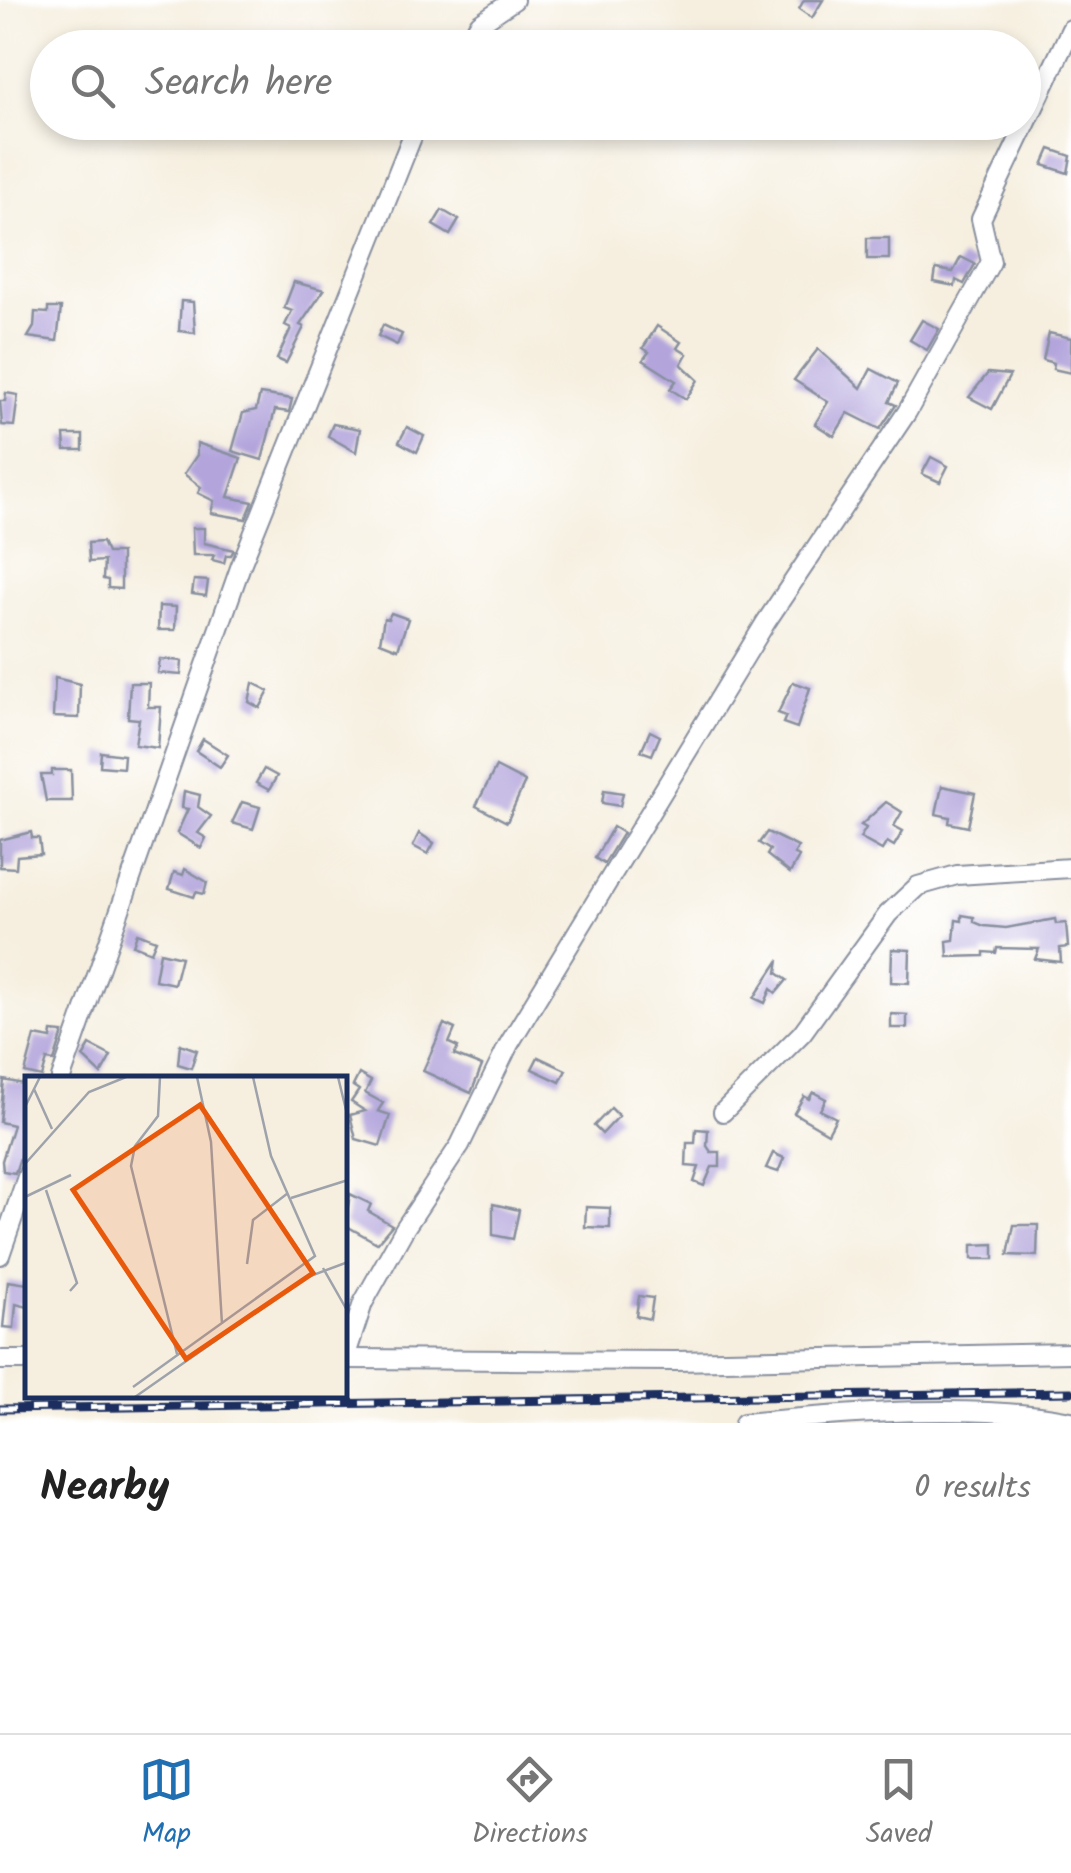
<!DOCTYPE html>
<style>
body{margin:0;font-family:Kalam,sans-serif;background:#f2f2f2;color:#222}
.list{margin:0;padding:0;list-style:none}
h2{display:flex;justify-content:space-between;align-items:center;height:130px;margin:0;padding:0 40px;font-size:42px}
h2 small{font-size:32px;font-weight:400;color:#767676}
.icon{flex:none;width:55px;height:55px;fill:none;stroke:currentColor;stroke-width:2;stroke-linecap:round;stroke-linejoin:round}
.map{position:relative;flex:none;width:1071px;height:1423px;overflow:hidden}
.search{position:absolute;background:#fff;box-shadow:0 5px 15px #0003;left:30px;right:30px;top:30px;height:110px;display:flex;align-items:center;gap:25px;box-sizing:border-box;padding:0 35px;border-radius:55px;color:#767676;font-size:38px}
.sheet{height:310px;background:#fff}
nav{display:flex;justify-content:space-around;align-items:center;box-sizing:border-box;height:140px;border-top:2px solid #e0e0e0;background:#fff;font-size:28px;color:#767676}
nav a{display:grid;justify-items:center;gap:5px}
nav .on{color:#1f6fb2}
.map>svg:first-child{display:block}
.building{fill:#b3a5dc}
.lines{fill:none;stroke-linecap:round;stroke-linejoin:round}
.street-casing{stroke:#888f9e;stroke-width:22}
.street{stroke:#fff;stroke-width:18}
.rail-casing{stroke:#1b2f5e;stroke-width:9}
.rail{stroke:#fff;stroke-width:5;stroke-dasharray:15;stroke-linecap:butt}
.inset-road{fill:none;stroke:#9ea2ab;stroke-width:2.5}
.view{fill:#e8590c;fill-opacity:0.15;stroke:#e8590c;stroke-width:5}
.inset-edge{fill:none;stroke:#1b2f5e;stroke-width:5}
</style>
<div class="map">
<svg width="1071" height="1423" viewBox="0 0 1071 1423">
<rect width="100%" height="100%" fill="#fff"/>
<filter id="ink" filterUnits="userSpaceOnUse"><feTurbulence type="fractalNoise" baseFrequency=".01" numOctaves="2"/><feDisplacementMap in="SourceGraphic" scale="20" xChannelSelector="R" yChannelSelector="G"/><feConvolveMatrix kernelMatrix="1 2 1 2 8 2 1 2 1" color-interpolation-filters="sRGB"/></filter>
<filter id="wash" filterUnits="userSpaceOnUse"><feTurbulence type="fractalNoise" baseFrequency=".0048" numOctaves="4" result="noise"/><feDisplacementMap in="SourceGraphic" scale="40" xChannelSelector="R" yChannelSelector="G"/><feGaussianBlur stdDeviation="2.25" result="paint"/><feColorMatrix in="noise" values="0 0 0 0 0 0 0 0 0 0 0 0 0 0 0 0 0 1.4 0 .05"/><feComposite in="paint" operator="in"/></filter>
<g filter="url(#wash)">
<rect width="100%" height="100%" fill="#f6efdf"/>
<g id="blocks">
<g class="building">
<polygon points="804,0 823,0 812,18 799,9"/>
<polygon points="1050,149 1071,156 1068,173 1043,165"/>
<polygon points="442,210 459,220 450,235 433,225"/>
<rect x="867" y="238" width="22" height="21"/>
<polygon points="961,257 975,264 964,284 956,280 955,286 934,282 936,269 953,272"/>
<polygon points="294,282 324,290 300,325 304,327 286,363 277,359 291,328 285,325 292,311 284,308"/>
<polygon points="181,301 193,302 195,333 179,331"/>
<polygon points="48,308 61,308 57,341 28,337 34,327 35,312 48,313"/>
<polygon points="922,320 939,329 927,350 910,340"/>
<polygon points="383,325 402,334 397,345 378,336"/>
<polygon points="657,326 681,342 677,348 687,354 681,364 698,380 686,399 670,389 676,381 643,360 649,352 643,348"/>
<polygon points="1049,333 1071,338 1071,373 1053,369 1054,363 1043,360"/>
<polygon points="818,349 861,388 871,369 898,383 889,402 896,405 880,429 848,413 834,436 815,424 828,402 794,380"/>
<polygon points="988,373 1010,375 992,409 969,397"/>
<polygon points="6,393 18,395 14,426 2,425 0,401 5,401"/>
<polygon points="260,394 292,399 289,412 275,410 262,460 232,451 243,413 256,410"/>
<polygon points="333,424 360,429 356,452 328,436"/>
<polygon points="407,427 424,436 417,452 399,442"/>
<polygon points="64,435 83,435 83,450 65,450"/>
<polygon points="197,443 241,458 228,497 253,502 246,519 211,513 214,501 198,493 201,487 184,474 197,455"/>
<polygon points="931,457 948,466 940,482 922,474"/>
<polygon points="192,528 204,528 204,543 234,550 231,555 226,555 224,563 212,560 214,555 193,555"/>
<polygon points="102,542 107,553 121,553 121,589 108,588 108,580 103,579 104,561 89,562 88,543"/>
<polygon points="194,580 208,581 206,596 192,594"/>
<polygon points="159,606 176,607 175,630 158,630"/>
<polygon points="391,613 408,619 398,649 380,642 384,618 388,619"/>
<polygon points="160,659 182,661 181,675 158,673"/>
<polygon points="55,678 80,684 79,718 53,717"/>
<polygon points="793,682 810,688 797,728 783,723 786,716 778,713"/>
<polygon points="130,683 149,683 148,707 161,707 158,748 135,745 139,719 128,718"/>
<polygon points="253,683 269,691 260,708 249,702"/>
<polygon points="650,731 660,736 652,755 641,751"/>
<polygon points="203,739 228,755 220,767 196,751"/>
<polygon points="101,752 124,755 123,768 100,766"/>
<polygon points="496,767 525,782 507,822 476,806"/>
<polygon points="264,769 277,776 269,790 256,783"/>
<polygon points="52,770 71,770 72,801 46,801 41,775 52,775"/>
<polygon points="942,786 975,793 968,827 949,823 950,817 936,814"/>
<polygon points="604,790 623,793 620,806 602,803"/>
<polygon points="184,791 200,795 198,807 211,816 198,833 206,838 201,848 177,833 188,809 182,808"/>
<polygon points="242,802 260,807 253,829 232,823"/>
<polygon points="886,802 902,812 894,826 903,831 894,846 887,842 882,850 860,838 866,828 861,825"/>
<polygon points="613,827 623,833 604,864 595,858"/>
<polygon points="31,832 32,838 39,838 41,854 17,856 16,868 0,867 0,840"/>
<polygon points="767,832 798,847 794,854 799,857 790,873 767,855 770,850 759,843"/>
<polygon points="419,833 434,843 428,854 413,846"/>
<polygon points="185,869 207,882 204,894 196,892 194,897 169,889 174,872 183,875"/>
<polygon points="962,915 974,917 974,922 984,926 1006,928 1055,919 1056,924 1066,923 1068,947 1060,948 1061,962 1035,959 1039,949 997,948 996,953 984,952 984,956 948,957 947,941 954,940 956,920 962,921"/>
<polygon points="137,933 156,940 151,952 133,945"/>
<polygon points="892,949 910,950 909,983 891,982"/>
<polygon points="160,952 181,957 174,984 155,980"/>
<polygon points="779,960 777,973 787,980 776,993 771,989 765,1003 754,998"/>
<polygon points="891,1014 907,1015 907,1028 891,1028"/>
<polygon points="444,1024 455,1029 449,1043 458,1047 454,1055 482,1066 471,1093 423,1071"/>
<polygon points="52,1032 63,1033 54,1061 47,1060 42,1077 25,1073 35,1036 51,1039"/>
<polygon points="180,1044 197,1050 191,1068 178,1064"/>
<polygon points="90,1045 111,1056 101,1074 83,1057"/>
<polygon points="538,1057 566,1070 560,1082 532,1069"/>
<polygon points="359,1074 371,1081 365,1093 383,1103 378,1111 390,1115 380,1146 356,1139 350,1115 365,1111 351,1102 359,1090 353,1086"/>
<polygon points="4,1080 28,1085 28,1133 15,1173 3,1171 2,1161 13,1125 0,1122"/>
<polygon points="813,1092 826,1099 820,1110 836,1118 828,1133 794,1113 804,1096 809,1099"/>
<polygon points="611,1108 619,1116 602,1134 594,1126"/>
<polygon points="696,1129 708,1130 707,1146 711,1152 720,1152 720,1167 712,1167 704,1186 694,1182 699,1167 686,1166 687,1143 695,1143"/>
<polygon points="773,1153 784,1158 778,1172 766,1168"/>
<polygon points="350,1194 371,1204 368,1211 392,1225 377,1243 345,1225"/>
<polygon points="493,1204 519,1210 513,1239 493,1235"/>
<polygon points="586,1207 610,1208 610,1228 585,1227"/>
<polygon points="1014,1225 1038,1225 1037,1256 1008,1255"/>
<polygon points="994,1244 994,1259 972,1259 972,1245"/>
<polygon points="8,1281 28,1284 28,1307 16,1304 14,1328 3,1327"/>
<polygon points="639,1296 653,1298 650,1319 636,1316"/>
</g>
</g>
</g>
<g filter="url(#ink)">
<use href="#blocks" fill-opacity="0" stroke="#888f9e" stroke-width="2.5"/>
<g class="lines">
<g class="street-casing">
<g id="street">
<polyline points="462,48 480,23 514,0"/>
<polyline points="61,1078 241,565 418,122"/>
<polyline points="723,1112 802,1033 888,914 918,886 957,875 1071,868"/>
<polyline points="0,1255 28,1174"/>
<polyline points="345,1358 363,1303 405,1228 460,1145 509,1044 766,622 907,412 991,262 981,219 1071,29"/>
<polyline points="345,1359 675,1361 1071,1353"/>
<polyline points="0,1360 28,1360"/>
<path d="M744 1423C845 1414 971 1402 1071 1421"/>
</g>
</g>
<use href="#street" class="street"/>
<g class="rail-casing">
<polyline id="rail" points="0,1409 1071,1392"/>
</g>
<use href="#rail" class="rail"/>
</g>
</g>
<g transform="translate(25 1076)">
<rect width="322" height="322" fill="#f6efdf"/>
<path class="inset-road" d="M135 1 133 40 110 70 106 90 152 278M172 1 186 66 197 248M313 1 323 42M9 13 27 53M0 31 15 1M0 88 64 16 101 1M21 114 52 207 45 215M0 121 46 99M266 122 323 104M222 188 228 144 263 117M298 192 323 236M108 311 290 180 246 80 228 1M110 321 280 202 323 186"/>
<path class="view" d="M175 29 288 197 161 283 48 114Z"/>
<rect width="322" height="322" class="inset-edge"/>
</g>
</svg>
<div class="search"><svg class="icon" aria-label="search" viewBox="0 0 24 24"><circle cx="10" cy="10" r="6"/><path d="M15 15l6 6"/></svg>Search here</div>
</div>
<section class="sheet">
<h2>Nearby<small>0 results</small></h2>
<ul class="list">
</ul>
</section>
<nav>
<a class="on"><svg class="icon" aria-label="map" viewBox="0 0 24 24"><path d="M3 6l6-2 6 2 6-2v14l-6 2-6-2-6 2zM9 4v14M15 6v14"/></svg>Map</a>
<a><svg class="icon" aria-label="directions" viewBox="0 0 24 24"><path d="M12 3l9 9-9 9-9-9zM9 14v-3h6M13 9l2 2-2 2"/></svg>Directions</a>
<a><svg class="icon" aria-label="saved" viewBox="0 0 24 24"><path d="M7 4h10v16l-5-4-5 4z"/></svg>Saved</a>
</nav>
